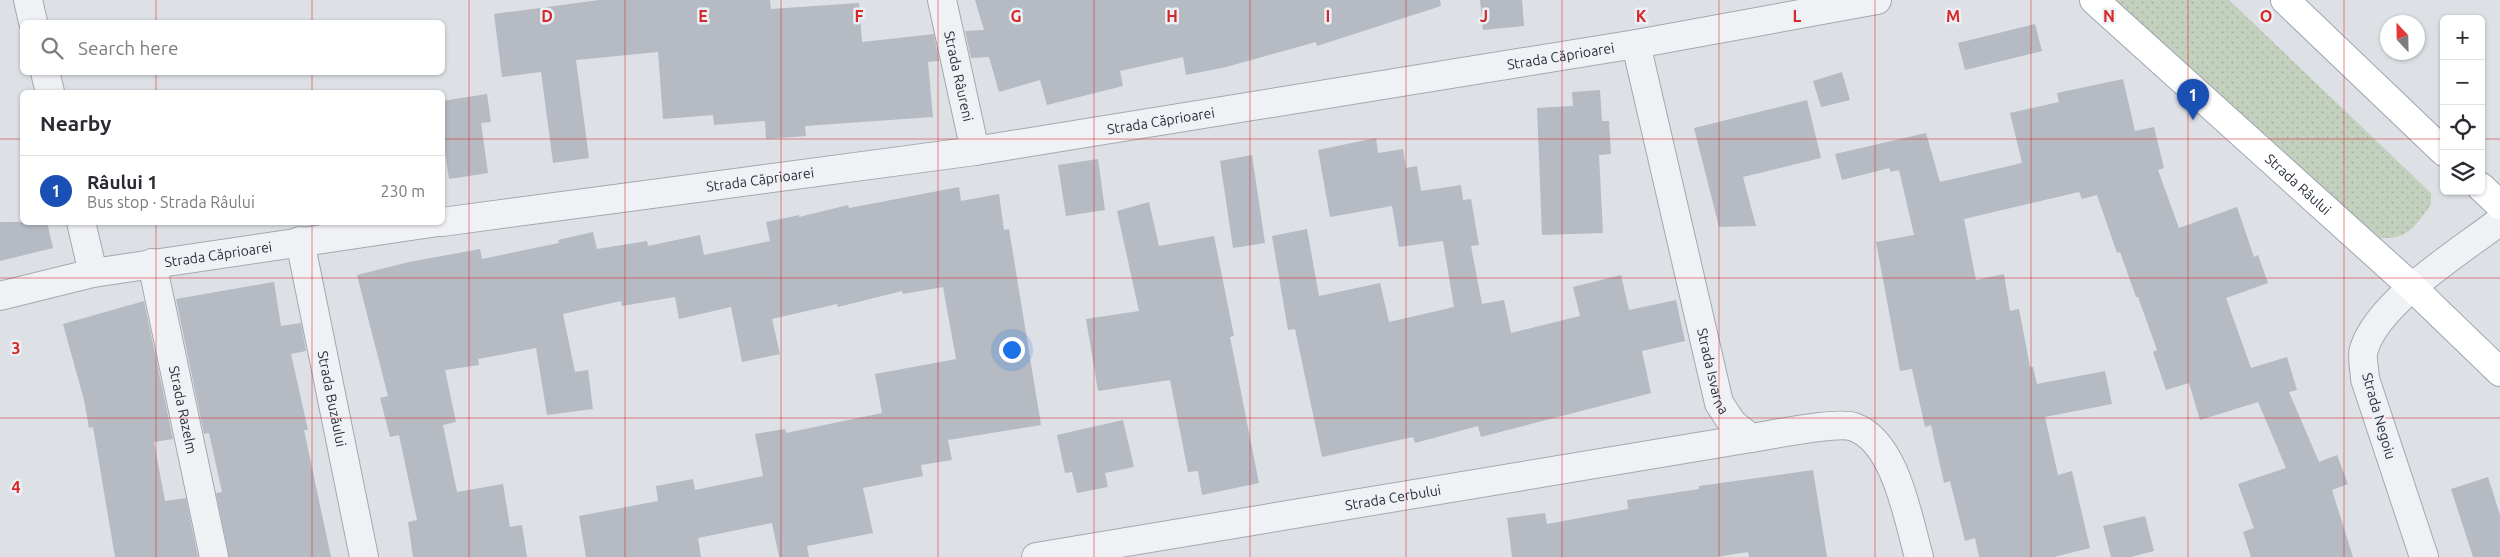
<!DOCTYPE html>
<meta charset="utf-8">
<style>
body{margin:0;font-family:Ubuntu,sans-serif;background:#f2f2f3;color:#2b2b33}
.controls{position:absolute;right:15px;top:15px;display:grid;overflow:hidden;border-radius:8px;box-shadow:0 1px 4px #0004}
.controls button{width:45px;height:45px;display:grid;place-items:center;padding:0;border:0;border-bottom:1px solid #e1e1e2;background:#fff;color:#2b2b33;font:25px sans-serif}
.compass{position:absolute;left:2380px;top:15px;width:45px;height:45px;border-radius:50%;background:#fff;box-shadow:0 1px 4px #0004;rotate:338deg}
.you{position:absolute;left:1011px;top:349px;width:18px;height:18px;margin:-12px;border:4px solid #fff;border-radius:50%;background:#1a73e8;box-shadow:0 0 0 8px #1a73e833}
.badge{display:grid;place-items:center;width:32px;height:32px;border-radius:50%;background:#ea580c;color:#fff;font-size:16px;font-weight:700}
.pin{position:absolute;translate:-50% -41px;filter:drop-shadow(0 1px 2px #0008)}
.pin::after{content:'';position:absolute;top:26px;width:18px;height:15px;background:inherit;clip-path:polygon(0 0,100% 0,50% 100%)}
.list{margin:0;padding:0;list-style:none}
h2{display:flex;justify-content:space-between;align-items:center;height:65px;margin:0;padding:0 20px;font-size:21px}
h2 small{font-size:16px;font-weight:400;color:#7c7c81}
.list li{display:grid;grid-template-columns:32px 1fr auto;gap:15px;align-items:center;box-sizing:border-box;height:70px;padding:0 20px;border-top:1px solid #e1e1e2}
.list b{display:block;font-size:19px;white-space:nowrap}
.list p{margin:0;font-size:16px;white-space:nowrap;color:#7c7c81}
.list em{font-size:16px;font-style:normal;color:#7c7c81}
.icon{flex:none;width:28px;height:28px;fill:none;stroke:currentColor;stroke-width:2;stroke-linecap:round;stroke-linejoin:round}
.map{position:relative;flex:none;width:2500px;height:557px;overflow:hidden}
.search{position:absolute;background:#fff;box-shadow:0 1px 4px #0004;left:20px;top:20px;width:425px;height:55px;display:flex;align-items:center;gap:12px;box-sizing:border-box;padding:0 18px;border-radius:8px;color:#7c7c81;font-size:19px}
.panel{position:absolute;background:#fff;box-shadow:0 1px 4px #0004;left:20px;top:90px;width:425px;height:135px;border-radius:8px}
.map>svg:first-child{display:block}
.grass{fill:url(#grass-dots)}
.building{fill:#b5bac3}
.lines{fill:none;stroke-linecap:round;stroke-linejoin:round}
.minor-casing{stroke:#a3a8b0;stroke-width:30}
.tertiary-casing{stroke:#a3a8b0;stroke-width:30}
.primary-casing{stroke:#9da5b2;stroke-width:30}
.minor{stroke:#f0f1f5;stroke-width:28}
.tertiary{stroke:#f0f1f5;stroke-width:28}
.primary{stroke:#fff;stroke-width:28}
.grid{fill:none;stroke:#d62828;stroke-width:1;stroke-opacity:0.55}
.labels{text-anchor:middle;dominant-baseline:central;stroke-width:5;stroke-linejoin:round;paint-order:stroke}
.street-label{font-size:14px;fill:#272f3c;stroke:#ecf0f4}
.grid-label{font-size:16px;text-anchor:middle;font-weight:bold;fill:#d62828;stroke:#ecf0f4;stroke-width:5;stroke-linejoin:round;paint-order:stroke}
</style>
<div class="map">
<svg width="2500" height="557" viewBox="0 0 2500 557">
<defs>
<pattern id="grass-dots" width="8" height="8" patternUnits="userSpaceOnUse" patternTransform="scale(1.25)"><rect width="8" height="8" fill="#c3d0be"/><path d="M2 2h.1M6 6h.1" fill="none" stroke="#a8b3a4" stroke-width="1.8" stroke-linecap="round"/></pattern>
</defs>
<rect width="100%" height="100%" fill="#dde1e6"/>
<path class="grass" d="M2110 0H2229L2431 193V205C2412 230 2408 240 2374 238Z"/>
<g class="building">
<polygon points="599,0 770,0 771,9 859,3 862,42 934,34 939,61 928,62 933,117 805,126 806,136 766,139 765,121 714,125 713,115 663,119 658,52 576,60 589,158 553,163 541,72 502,77 494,14"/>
<polygon points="975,0 1440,0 1441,6 1317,46 1316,42 1226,67 1186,75 1183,57 1120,71 1123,86 1047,105 1040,80 999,92 989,57 971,58 965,31 984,30"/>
<polygon points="1480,0 1522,0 1524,26 1483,30"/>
<polygon points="2035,24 2042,51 1965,70 1958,43"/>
<polygon points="1842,72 1850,100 1821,107 1813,81"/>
<polygon points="2123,79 2135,131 2154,127 2164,168 2158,170 2179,228 2237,207 2254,257 2258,255 2268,283 2226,298 2251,368 2287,357 2297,390 2289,392 2319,462 2337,455 2348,484 2332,490 2353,557 2251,557 2243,532 2254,528 2238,484 2286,468 2258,402 2200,420 2189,383 2166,390 2153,352 2157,350 2138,297 2136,297 2120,252 2117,253 2097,195 2082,199 2079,192 1964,219 1976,280 2004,274 2010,311 2019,309 2030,367 2033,367 2037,384 2105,371 2112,404 2045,417 2058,475 2072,471 2090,548 2054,557 1979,557 1975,538 1965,541 1950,481 1944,483 1931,425 1925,427 1912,369 1900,371 1876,242 1914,235 1899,170 1891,172 1889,168 1842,180 1835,154 1926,133 1940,182 2022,163 2010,113 2059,102 2057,93"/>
<polygon points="1600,90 1602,121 1609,121 1611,154 1599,155 1603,233 1542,235 1537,108 1573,106 1572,92"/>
<polygon points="487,94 491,122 481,123 488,173 449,179 442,132 442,101"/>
<polygon points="1807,100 1821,158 1743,177 1756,226 1719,227 1694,128"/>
<polygon points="1376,138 1378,153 1403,149 1406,168 1417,166 1421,191 1461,185 1463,200 1471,199 1479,245 1471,246 1482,304 1504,300 1511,333 1580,316 1573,287 1621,275 1629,310 1676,300 1685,341 1642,351 1651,393 1481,437 1478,426 1415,443 1413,437 1322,457 1295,329 1288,330 1272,236 1307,229 1319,296 1380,283 1389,322 1454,307 1443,241 1399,247 1392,206 1330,217 1318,150"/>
<polygon points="1252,155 1265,243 1233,248 1220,161"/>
<polygon points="1098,159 1105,210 1066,216 1058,165"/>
<polygon points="959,187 961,201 999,194 1004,230 1009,229 1041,425 948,440 952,460 921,465 923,476 863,488 873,533 807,546 809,557 779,557 772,523 698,538 701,557 586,557 579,516 658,501 656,486 693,479 695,490 763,476 755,434 785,429 786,433 882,413 875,374 956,359 943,287 903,294 902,291 838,307 837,304 772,319 780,354 742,362 731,307 679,319 675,297 622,306 621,301 563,314 575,372 588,370 593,409 547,415 536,348 478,359 479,365 445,370 456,422 443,425 457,492 503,484 510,527 522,525 527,557 413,557 408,522 417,520 399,435 390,437 380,398 388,396 357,275 409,262 480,249 482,259 559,243 558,240 593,232 597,249 647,241 648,246 700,235 704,255 770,241 766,222 799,215 799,217 848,205 849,208"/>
<polygon points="1149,202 1159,246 1214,236 1234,336 1230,337 1259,483 1202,495 1198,471 1188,472 1170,380 1098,391 1086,319 1139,311 1117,211"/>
<polygon points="0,222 47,222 53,248 0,261"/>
<polygon points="274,282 281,326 301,323 306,351 291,354 308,430 304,430 331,557 229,557 216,493 222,492 209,433 204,434 176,299"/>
<polygon points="144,301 173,439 154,442 165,501 186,498 198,557 115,557 93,427 89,428 84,400 63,324"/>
<polygon points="1123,420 1134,467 1105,473 1108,487 1077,493 1072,472 1065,473 1057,435"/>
<polygon points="1813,470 1827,557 1749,557 1748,552 1716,557 1512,557 1507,518 1545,513 1547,524 1628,509 1627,500 1699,489 1699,486"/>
<polygon points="2488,477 2500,515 2500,557 2473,557 2451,489"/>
<polygon points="2145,516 2154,551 2131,557 2111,557 2103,526"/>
</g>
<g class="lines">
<g class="minor-casing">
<g id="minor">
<path id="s1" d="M942 0 975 151"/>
<path id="s2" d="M300 241 364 557"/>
<path id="s3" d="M152 263 214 557"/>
<polyline points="0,296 93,273"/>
<path id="s4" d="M1036 557 1751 438"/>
</g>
</g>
<g class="tertiary-casing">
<g id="tertiary">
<polyline points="28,0 33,22"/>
<path id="s5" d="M1636 44 1719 403 1732 423 1751 438C1771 435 1838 421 1854 427 1896 442 1908 519 1919 557"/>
<polyline points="45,72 50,92"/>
<path id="s6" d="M81 222 93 273 438 222"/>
<path id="s7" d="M442 222 975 151 1636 44 1877 0"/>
<path d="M2424 557 2365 379C2365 371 2361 357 2364 349 2379 301 2461 251 2500 221"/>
</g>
</g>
<g class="primary-casing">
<g id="primary">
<path id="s8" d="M2094 0 2412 287 2500 372"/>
<polyline points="2285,0 2444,152"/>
<polyline points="2481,187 2500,205"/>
</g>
</g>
<use href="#minor" class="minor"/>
<use href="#tertiary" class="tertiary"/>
<use href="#primary" class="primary"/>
</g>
<path class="grid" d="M156 0V22M312 0V22M469 0V557M625 0V557M781 0V557M938 0V557M1094 0V557M1250 0V557M1406 0V557M1562 0V557M1719 0V557M1875 0V557M2031 0V557M2188 0V557M2344 0V557M156 72V92M312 72V92M0 139H22M442 139H2444M2481 139H2500M156 222V557M312 222V557M0 278H2500M0 418H2500"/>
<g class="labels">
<g class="street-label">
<text stroke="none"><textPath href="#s7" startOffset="1131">Strada Căprioarei</textPath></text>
<text stroke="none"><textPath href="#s1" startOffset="78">Strada Râureni</textPath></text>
<text stroke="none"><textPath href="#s7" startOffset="726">Strada Căprioarei</textPath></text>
<text stroke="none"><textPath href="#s7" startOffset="321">Strada Căprioarei</textPath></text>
<text stroke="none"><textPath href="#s8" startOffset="275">Strada Râului</textPath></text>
<text stroke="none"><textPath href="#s6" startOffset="179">Strada Căprioarei</textPath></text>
<text stroke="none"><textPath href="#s5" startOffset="336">Strada Isvarna</textPath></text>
<text stroke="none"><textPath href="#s2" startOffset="161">Strada Buzăului</textPath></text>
<text stroke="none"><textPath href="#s3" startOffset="150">Strada Razelm</textPath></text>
<text transform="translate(2379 416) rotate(74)">Strada Negoiu</text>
<text stroke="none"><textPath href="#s4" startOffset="362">Strada Cerbului</textPath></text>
</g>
</g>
<g class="grid-label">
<text x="547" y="22">D</text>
<text x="703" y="22">E</text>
<text x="859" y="22">F</text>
<text x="1016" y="22">G</text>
<text x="1172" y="22">H</text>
<text x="1328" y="22">I</text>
<text x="1484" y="22">J</text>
<text x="1641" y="22">K</text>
<text x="1797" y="22">L</text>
<text x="1953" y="22">M</text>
<text x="2109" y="22">N</text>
<text x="2266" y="22">O</text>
<text x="16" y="354">3</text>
<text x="16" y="493">4</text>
</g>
</svg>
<div class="controls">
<button>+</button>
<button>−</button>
<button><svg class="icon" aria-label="locate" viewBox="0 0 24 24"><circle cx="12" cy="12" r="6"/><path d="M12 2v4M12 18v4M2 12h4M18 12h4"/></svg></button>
<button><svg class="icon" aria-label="layers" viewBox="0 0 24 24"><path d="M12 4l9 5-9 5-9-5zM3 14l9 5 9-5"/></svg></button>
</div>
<svg class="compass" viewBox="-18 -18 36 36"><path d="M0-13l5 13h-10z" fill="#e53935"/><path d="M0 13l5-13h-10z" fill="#7c7c81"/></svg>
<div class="you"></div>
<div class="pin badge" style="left:2193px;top:120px;background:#1a4fb4">1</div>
<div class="search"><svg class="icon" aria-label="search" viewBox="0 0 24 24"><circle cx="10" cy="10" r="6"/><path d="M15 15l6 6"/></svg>Search here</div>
<section class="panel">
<h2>Nearby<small></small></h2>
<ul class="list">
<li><span class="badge" style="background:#1a4fb4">1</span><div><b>Râului 1</b><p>Bus stop · Strada Râului</p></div><em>230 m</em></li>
</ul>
</section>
</div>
